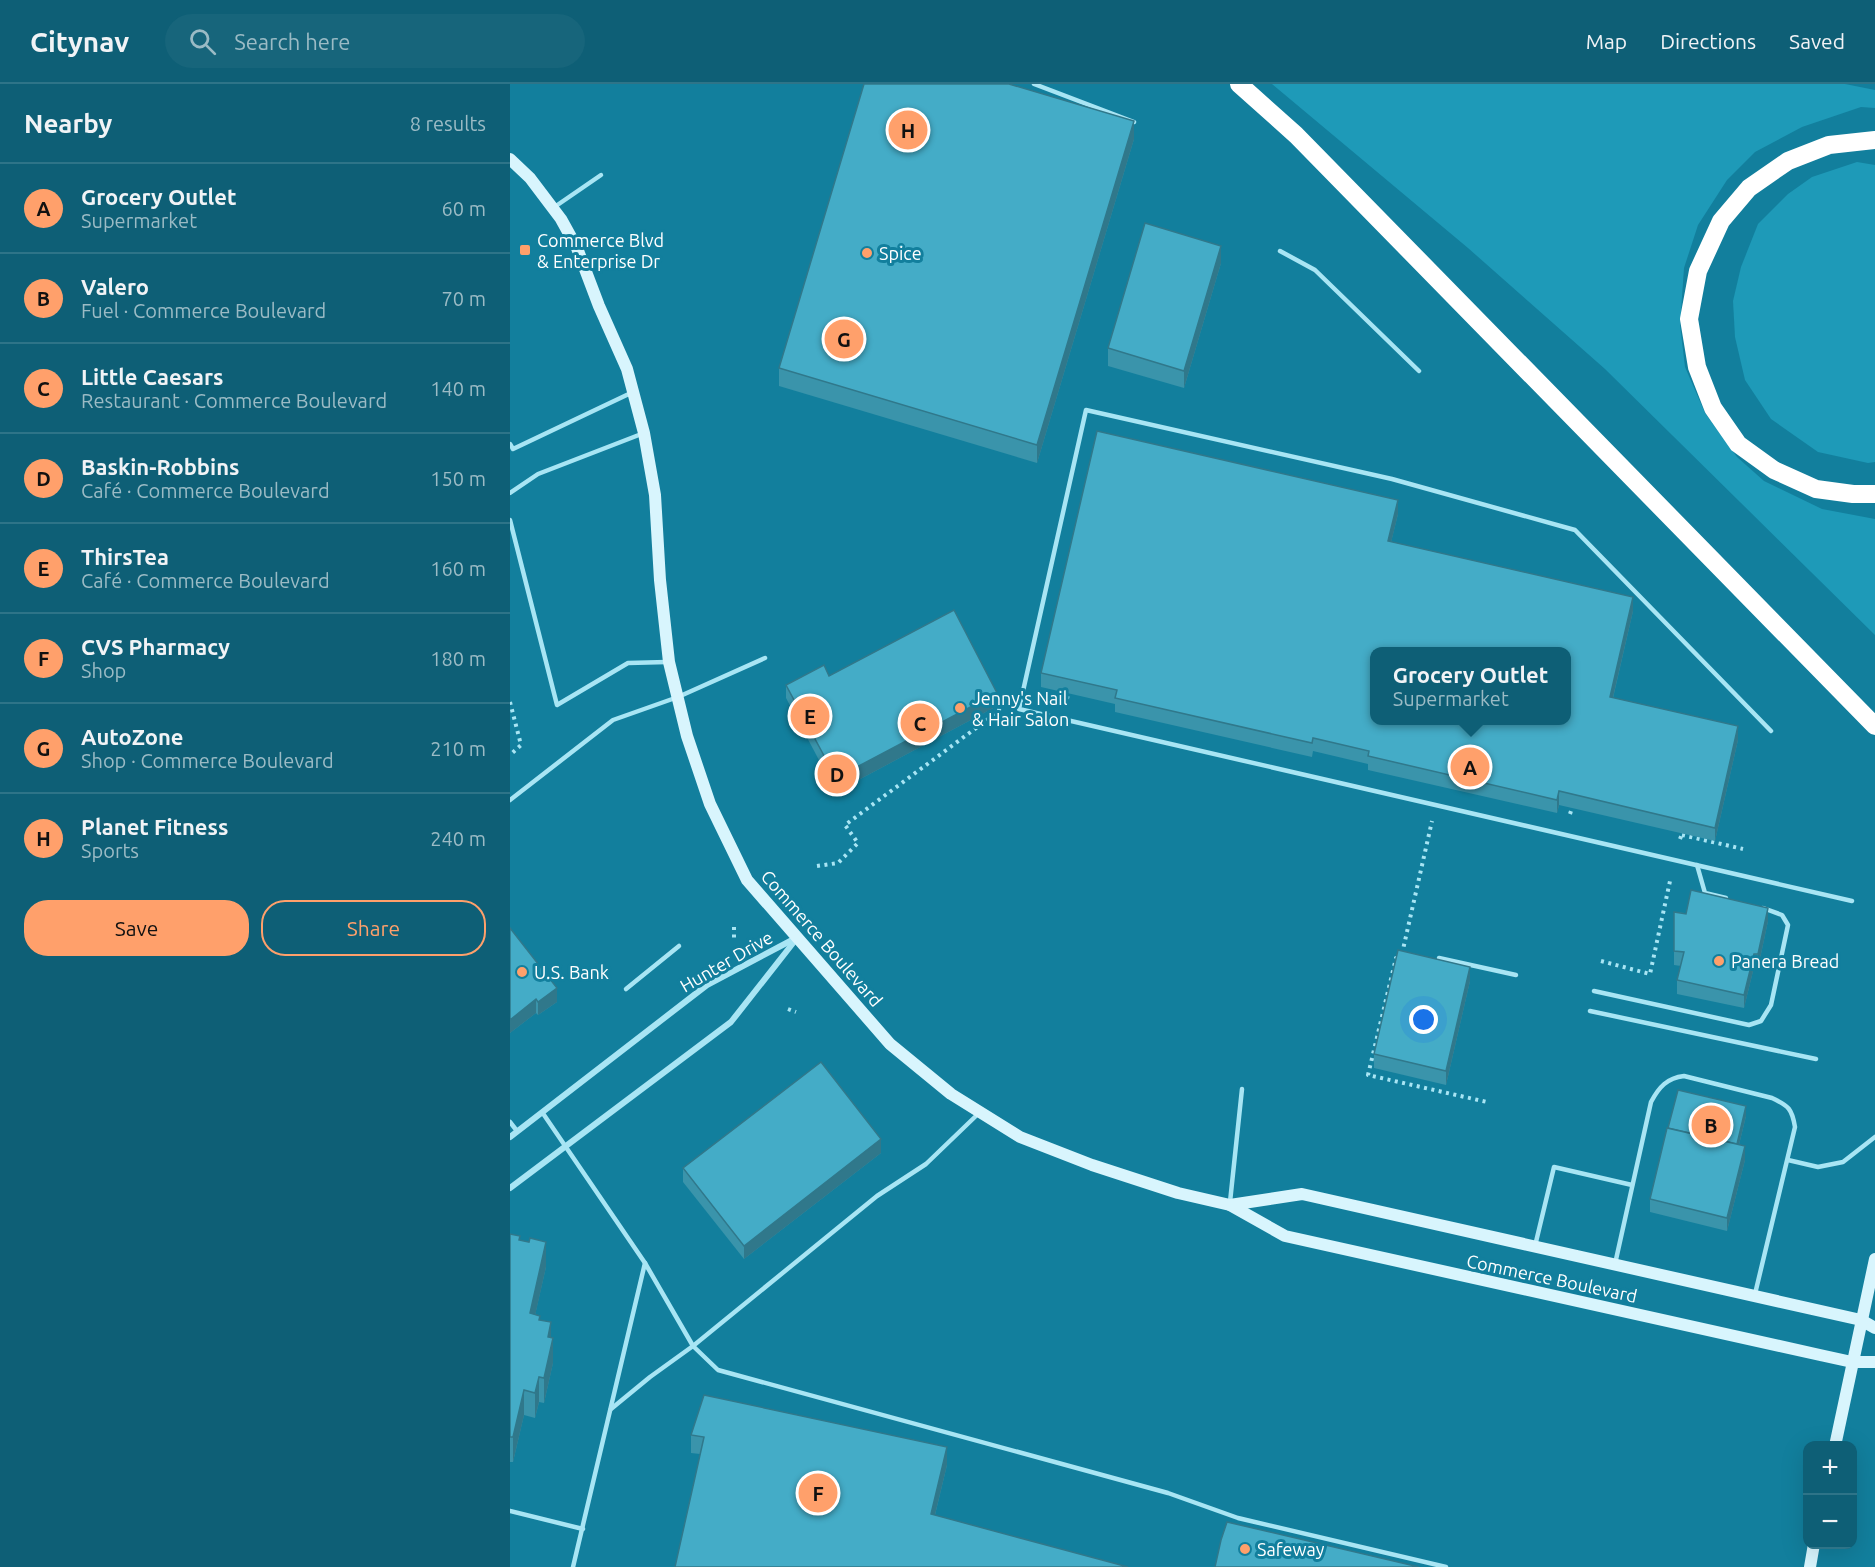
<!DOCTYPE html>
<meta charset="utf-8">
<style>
body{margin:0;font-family:Ubuntu,sans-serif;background:#17657b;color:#f1f3f6}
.controls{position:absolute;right:18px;bottom:18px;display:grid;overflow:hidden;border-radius:12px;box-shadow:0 6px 24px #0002}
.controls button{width:54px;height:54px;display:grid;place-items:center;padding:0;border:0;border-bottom:2px solid #2e7488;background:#0e5f76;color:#f1f3f6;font:30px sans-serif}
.you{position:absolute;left:914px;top:936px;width:21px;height:21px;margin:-15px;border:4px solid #fff;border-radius:50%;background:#1a73e8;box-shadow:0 0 0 9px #1a73e833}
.badge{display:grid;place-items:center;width:39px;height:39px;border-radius:50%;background:#ffa06b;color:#111;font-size:20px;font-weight:700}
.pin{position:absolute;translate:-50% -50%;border:3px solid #fff;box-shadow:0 2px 6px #0006}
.popup{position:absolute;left:860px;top:563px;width:201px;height:78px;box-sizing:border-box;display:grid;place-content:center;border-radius:12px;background:#0e5f76;filter:drop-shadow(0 2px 4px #0005);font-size:20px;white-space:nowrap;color:#9bbbc5}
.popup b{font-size:22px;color:#f1f3f6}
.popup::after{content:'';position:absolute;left:50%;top:100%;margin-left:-12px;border:12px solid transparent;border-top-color:#0e5f76}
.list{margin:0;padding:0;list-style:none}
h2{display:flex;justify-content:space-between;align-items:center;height:78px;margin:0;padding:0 24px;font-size:26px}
h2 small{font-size:20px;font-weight:400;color:#9bbbc5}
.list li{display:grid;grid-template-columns:39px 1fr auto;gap:18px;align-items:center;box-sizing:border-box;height:90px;padding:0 24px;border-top:2px solid #2e7488}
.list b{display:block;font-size:22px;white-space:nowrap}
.list p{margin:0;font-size:20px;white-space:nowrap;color:#9bbbc5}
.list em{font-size:20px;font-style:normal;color:#9bbbc5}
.actions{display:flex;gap:12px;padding:18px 24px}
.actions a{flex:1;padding:14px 0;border:2px solid #ffa06b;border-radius:24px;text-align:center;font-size:21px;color:#ffa06b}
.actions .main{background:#ffa06b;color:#111}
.icon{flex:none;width:33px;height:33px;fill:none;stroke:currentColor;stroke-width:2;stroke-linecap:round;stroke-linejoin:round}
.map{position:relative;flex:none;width:1365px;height:1483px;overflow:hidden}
header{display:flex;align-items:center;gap:36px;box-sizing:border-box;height:84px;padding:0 30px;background:#0e5f76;border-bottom:2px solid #2e7488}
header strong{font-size:28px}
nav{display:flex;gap:33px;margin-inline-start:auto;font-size:21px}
.search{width:420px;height:54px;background:#17657b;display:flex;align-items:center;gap:15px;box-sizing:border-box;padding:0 21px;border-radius:33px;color:#9bbbc5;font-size:22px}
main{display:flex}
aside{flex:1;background:#0e5f76}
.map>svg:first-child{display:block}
.green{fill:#1e9ab8}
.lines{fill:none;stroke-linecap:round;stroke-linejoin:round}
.path{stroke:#a8e5f4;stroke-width:4;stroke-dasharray:3 4.5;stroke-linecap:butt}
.lane{stroke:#a8e5f4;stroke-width:4.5}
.street{stroke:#a8e5f4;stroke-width:6}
.secondary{stroke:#d8f5fd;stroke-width:12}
.highway{stroke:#fff;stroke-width:18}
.wall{fill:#3a94ab}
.shaded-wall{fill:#30788b}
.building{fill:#44acc7;stroke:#30788b;stroke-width:1.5;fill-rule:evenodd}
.poi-dot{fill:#ffa06b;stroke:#127f9d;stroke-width:2}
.labels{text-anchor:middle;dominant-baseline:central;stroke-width:6;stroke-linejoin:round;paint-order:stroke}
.poi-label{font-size:18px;fill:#fff;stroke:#127f9d;text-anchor:start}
.street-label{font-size:18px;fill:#fff;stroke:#127f9d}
</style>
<header>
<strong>Citynav</strong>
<div class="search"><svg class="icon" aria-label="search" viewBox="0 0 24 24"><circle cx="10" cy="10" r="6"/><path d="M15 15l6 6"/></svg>Search here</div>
<nav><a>Map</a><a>Directions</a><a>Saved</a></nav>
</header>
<main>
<aside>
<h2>Nearby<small>8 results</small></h2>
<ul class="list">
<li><span class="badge">A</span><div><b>Grocery Outlet</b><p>Supermarket</p></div><em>60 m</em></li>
<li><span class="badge">B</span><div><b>Valero</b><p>Fuel · Commerce Boulevard</p></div><em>70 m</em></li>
<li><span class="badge">C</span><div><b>Little Caesars</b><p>Restaurant · Commerce Boulevard</p></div><em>140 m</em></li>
<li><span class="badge">D</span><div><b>Baskin-Robbins</b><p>Café · Commerce Boulevard</p></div><em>150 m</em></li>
<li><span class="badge">E</span><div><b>ThirsTea</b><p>Café · Commerce Boulevard</p></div><em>160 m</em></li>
<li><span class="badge">F</span><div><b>CVS Pharmacy</b><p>Shop</p></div><em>180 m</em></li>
<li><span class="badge">G</span><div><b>AutoZone</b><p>Shop · Commerce Boulevard</p></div><em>210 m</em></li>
<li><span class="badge">H</span><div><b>Planet Fitness</b><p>Sports</p></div><em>240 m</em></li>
</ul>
<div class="actions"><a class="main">Save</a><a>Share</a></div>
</aside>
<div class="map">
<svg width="1365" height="1483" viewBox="0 0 1365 1483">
<rect width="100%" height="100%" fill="#127f9d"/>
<g class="green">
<polygon points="762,0 1335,0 1365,6 1365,24 1351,23 1292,43 1245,68 1217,96 1188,141 1174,184 1170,241 1175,283 1195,329 1227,373 1254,397 1312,425 1365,435 1365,551 1095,285 958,164"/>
<polygon points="1347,78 1365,81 1365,378 1358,379 1308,368 1261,335 1235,296 1225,253 1223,217 1231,183 1248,140 1278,110 1302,93"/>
</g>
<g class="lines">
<g class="path">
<polyline points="557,615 559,604"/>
<polyline points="0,618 11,661 0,671"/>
<polyline points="1060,730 1063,721"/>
<polyline points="1172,751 1233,765"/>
<polyline points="1170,755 1174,745"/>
<polyline points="307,782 328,779 348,759 335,741 489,627 490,614"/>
<polyline points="224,843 224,854"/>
<polyline points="892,870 922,737"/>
<polyline points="888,875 886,874 858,991 977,1018"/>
<polyline points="1091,877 1140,890 1160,797"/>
<polyline points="278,925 286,928"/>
</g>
<g class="lane">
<polyline points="524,0 624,38"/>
<polyline points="43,124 91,91"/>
<polyline points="770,167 805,186 909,287"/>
<polyline points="0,360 3,365 123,308"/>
<polyline points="0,409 28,390 134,349"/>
<polyline points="0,436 47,621 118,579 157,578"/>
<polyline points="1261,647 1065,446 882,395 576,326 509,625 1342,817"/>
<polyline points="0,716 103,636 168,613 255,574"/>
<polyline points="1187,781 1195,809 1216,814"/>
<polyline points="929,874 1006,891"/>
<polyline points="116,905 169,862"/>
<polyline points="1084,907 1239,941 1251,937 1261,921 1278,841 1272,831 1253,824"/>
<polyline points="1080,927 1306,975"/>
<polyline points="32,1028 135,1179 183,1262 208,1286 658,1409 728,1434 936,1483"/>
<polyline points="0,1038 7,1047"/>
<polyline points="1278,1076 1308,1083 1333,1078 1365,1053"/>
<polyline points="720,1118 732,1005"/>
<polyline points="1025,1162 1044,1083 1122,1101"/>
<path d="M1105 1180 1141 1018C1149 1003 1157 994 1174 992L1262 1014C1279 1022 1282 1025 1285 1043L1245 1210"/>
<polyline points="101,1325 140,1293 183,1262 367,1112 416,1080 468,1030"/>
<polyline points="0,1427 73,1445"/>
<polyline points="63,1483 135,1179"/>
</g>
<g class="street">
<polyline points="0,1053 197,901 284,855"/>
<polyline points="0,1104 221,938 287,854"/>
</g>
<g class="secondary">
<polyline points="0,75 20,94 51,135 67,164 89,222 117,285 134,349 145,411 150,496 159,578 177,652 200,720 237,796 380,960 441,1010 510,1053 582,1081 668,1109 720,1121 775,1152 1310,1271 1342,1278 1365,1278"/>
<polyline points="720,1121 792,1110 1351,1236 1365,1244"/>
<polyline points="1325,1362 1365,1175"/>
<polyline points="1300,1483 1304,1460"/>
</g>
<g class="highway">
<polyline points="729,0 786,51 1365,642"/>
<polyline points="1365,56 1319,61 1278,77 1239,104 1211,137 1188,187 1179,235 1187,283 1203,324 1228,360 1264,386 1306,405 1343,410 1365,410"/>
</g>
</g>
<g class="wall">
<polygon points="624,55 527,379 269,302 269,284"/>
<polygon points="711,179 674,304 598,282 598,264"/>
<polygon points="888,430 881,458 1123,527 1103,614 1228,656 1205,757 1049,721 1047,729 858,686 858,680 803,667 802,673 605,628 605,620 531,603 531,589"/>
<polygon points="319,592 487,622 326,708 276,614 276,601"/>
<polygon points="1164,828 1258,837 1248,884 1244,883 1234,924 1167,910 1167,896 1171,882 1164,881"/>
<polygon points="0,844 47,918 28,931 26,929 0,949"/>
<polygon points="960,897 936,1001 864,984 864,970"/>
<polygon points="1236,1032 1229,1061 1235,1076 1217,1147 1140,1128 1140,1115"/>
<polygon points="371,1069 234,1175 173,1098 173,1084"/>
<polygon points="0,1150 10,1156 36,1183 25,1231 30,1236 41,1253 43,1279 34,1319 29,1318 25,1334 14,1331 3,1378 0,1378"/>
<polygon points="181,1351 437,1381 425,1431 190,1370 181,1369"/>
</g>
<g class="shaded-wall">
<polygon points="624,37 624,55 527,379 527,361"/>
<polygon points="711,162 711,179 674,304 674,287"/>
<polygon points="888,416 888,430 878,471 878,457"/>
<polygon points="1123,513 1123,527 1100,626 1100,613"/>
<polygon points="487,609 487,622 326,708 326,694"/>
<polygon points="1228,642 1228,656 1205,757 1205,744"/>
<polygon points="1049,707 1049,721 1047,729 1047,716"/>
<polygon points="1258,824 1258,837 1248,884 1248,870"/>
<polygon points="1244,870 1244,883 1234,924 1234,911"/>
<polygon points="960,883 960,897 936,1001 936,987"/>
<polygon points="47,904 47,918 28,931 28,918"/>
<polygon points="26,915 26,929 0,949 0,936"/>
<polygon points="1236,1022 1236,1032 1226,1073 1226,1064"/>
<polygon points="371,1055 371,1069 234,1175 234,1162"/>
<polygon points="1235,1062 1235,1076 1217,1147 1217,1134"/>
<polygon points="36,1158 36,1183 20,1254 20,1229"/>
<polygon points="41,1238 41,1263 43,1254 43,1279 34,1319 34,1294 38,1253"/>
<polygon points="29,1293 29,1318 25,1334 25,1309"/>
<polygon points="14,1306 14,1331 3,1378 3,1353"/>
<polygon points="437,1363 437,1381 421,1447 421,1430"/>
</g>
<g class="building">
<polygon points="354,0 499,0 624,37 527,361 269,284"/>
<polygon points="635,139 711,162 674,287 598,264"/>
<path d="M587 347 888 416 878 457 1123 513 1100 613 1228 642 1205 744 1049 707 1047 716 858 672 859 667 803 654 802 659 605 614 607 606 531 589ZM864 567H1056V636H864Z"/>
<polygon points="444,526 487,609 326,694 276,601 314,581 319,592"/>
<polygon points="1181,806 1258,824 1248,870 1244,870 1234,911 1167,896 1174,868 1164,867 1164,828 1176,830"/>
<polygon points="0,844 47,904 28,918 26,915 0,936"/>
<polygon points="888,866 960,883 936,987 864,970"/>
<polygon points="311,978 371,1055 234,1162 173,1084"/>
<polygon points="1168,1006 1236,1022 1227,1060 1158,1044"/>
<polygon points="1157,1044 1235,1062 1217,1134 1140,1115"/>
<polygon points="0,1150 10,1152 9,1156 19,1158 20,1154 36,1158 20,1229 30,1232 29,1236 41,1238 38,1253 43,1254 34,1294 29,1293 25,1309 14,1306 3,1353 0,1353"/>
<polygon points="194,1311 437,1363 421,1430 618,1483 165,1483 194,1353 181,1351"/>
<polygon points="717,1438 909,1483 705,1483 711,1456"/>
</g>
<g class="poi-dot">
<rect x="9" y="160" width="12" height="12" rx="3"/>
<circle cx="357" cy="169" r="6"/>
<circle cx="450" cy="624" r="6"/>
<circle cx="1209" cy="877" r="6"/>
<circle cx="12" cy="888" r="6"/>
<circle cx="735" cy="1465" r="6"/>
</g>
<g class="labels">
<g class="poi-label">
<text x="27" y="156">Commerce Blvd<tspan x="27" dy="21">&amp; Enterprise Dr</tspan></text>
<text x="369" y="169">Spice</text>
<text x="462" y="614">Jenny's Nail<tspan x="462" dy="21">&amp; Hair Salon</tspan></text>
<text x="1221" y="877">Panera Bread</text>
<text x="24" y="888">U.S. Bank</text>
<text x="747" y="1465">Safeway</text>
</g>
<g class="street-label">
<text transform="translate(312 854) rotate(49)">Commerce Boulevard</text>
<text transform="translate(216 877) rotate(-30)">Hunter Drive</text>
<text transform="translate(1042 1194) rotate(12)">Commerce Boulevard</text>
</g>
</g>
</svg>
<div class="controls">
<button>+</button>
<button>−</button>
</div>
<div class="you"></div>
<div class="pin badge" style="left:960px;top:683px">A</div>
<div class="popup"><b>Grocery Outlet</b>Supermarket</div>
<div class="pin badge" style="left:1201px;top:1041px">B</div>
<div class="pin badge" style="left:410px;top:639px">C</div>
<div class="pin badge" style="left:327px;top:690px">D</div>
<div class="pin badge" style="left:300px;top:632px">E</div>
<div class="pin badge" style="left:308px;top:1409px">F</div>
<div class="pin badge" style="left:334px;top:255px">G</div>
<div class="pin badge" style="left:398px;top:46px">H</div>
</div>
</main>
